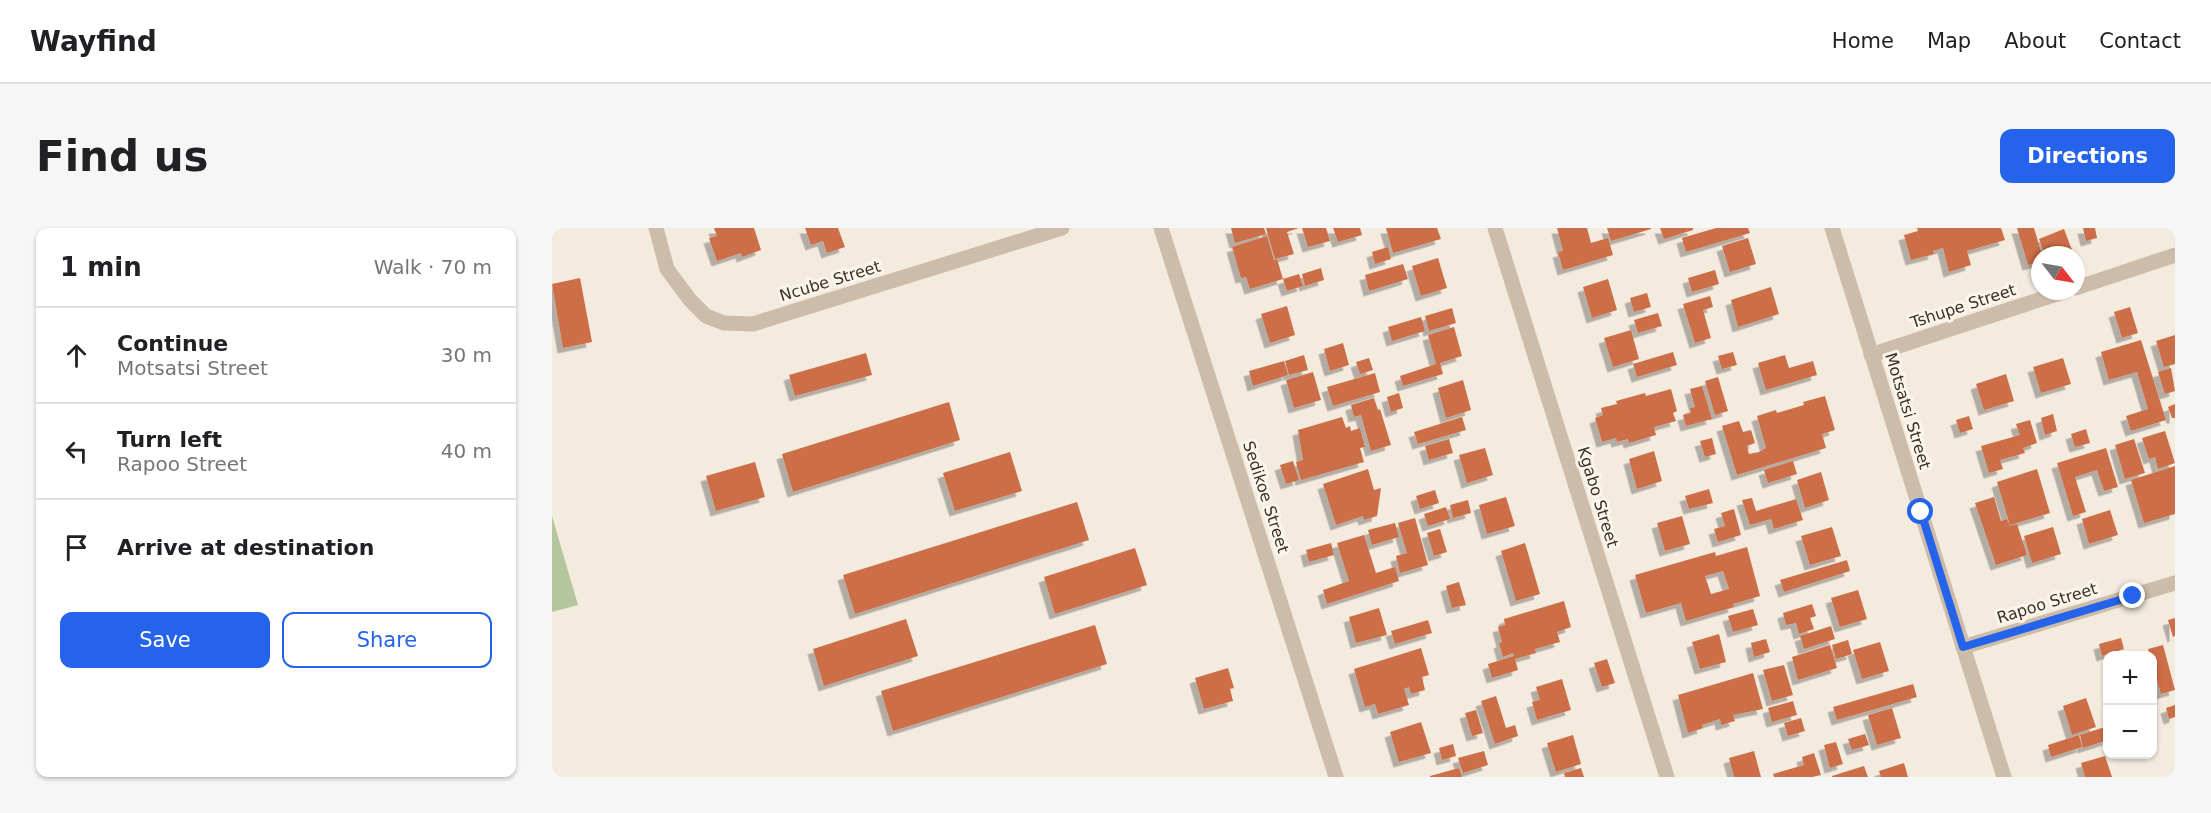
<!DOCTYPE html>
<meta charset="utf-8">
<style>
body{margin:0;font-family:"DejaVu Sans",sans-serif;background:#f6f6f6;color:#202124}
.controls{position:absolute;right:18px;bottom:18px;display:grid;overflow:hidden;border-radius:12px;box-shadow:0 2px 4px #0004}
.controls button{width:54px;height:54px;display:grid;place-items:center;padding:0;border:0;border-bottom:2px solid #e0e0e0;background:#fff;color:#202124;font:30px sans-serif}
.compass{position:absolute;left:1479px;top:18px;width:54px;height:54px;border-radius:50%;background:#fff;box-shadow:0 2px 4px #0004;rotate:121deg}
.stop{position:absolute;width:18px;height:18px;margin:-14px;border:4px solid #2563eb;border-radius:50%;background:#fff}
.stop.end{background:#2563eb;border-color:#fff;box-shadow:0 2px 6px #0008}
.list{margin:0;padding:0;list-style:none}
h2{display:flex;justify-content:space-between;align-items:center;height:78px;margin:0;padding:0 24px;font-size:26px}
h2 small{font-size:20px;font-weight:400;color:#757577}
.list li{display:grid;grid-template-columns:39px 1fr auto;gap:18px;align-items:center;box-sizing:border-box;height:96px;padding:0 24px;border-top:2px solid #e0e0e0}
.list b{display:block;font-size:22px;white-space:nowrap}
.list p{margin:0;font-size:20px;white-space:nowrap;color:#757577}
.list em{font-size:20px;font-style:normal;color:#757577}
.actions{display:flex;gap:12px;padding:18px 24px}
.actions a{flex:1;padding:14px 0;border:2px solid #2563eb;border-radius:12px;text-align:center;font-size:21px;color:#2563eb}
.actions .main{background:#2563eb;color:#fff}
.icon{flex:none;width:33px;height:33px;fill:none;stroke:currentColor;stroke-width:2;stroke-linecap:round;stroke-linejoin:round}
.map{position:relative;flex:none;width:1623px;height:549px;overflow:hidden;border-radius:12px}
header{display:flex;align-items:center;gap:36px;box-sizing:border-box;height:84px;padding:0 30px;background:#fff;border-bottom:2px solid #e0e0e0}
header strong{font-size:28px}
nav{display:flex;gap:33px;margin-inline-start:auto;font-size:21px}
.intro{display:flex;align-items:center;justify-content:space-between;box-sizing:border-box;height:144px;padding:0 36px}
h1{margin:0;font-size:42px}
.button{padding:15px 27px;border-radius:12px;background:#2563eb;color:#fff;font-size:21px;font-weight:700}
main{display:flex;gap:36px;padding:0 36px}
aside{flex:1;background:#fff;border-radius:12px;box-shadow:0 2px 4px #0004}
.map>svg:first-child{display:block}
.green{fill:#b5c59e}
.building{fill:#cc6e46;fill-rule:evenodd;filter:url(#shadow)}
.lines{fill:none;stroke-linecap:round;stroke-linejoin:round}
.minor{stroke:#cdbcaa;stroke-width:15}
.tertiary{stroke:#cdbcaa;stroke-width:15}
.route{stroke:#2563eb;stroke-width:8}
.labels{text-anchor:middle;dominant-baseline:central;stroke-width:6;stroke-linejoin:round;paint-order:stroke}
.street-label{font-size:16px;fill:#3b302a;stroke:#fbf5ec}
</style>
<header>
<strong>Wayfind</strong>
<nav><a>Home</a><a>Map</a><a>About</a><a>Contact</a></nav>
</header>
<div class="intro"><h1>Find us</h1><a class="button">Directions</a></div>
<main>
<aside>
<h2>1 min<small>Walk · 70 m</small></h2>
<ul class="list">
<li><svg class="icon" aria-label="ahead" viewBox="0 0 24 24"><path d="M12 20V5M6 11l6-6 6 6"/></svg><div><b>Continue</b><p>Motsatsi Street</p></div><em>30 m</em></li>
<li><svg class="icon" aria-label="left" viewBox="0 0 24 24"><path d="M17 20v-9H6M10 6l-5 5 5 5"/></svg><div><b>Turn left</b><p>Rapoo Street</p></div><em>40 m</em></li>
<li><svg class="icon" aria-label="arrive" viewBox="0 0 24 24"><path d="M6 21V4h12l-3 4 3 4H6"/></svg><div><b>Arrive at destination</b></div></li>
</ul>
<div class="actions"><a class="main">Save</a><a>Share</a></div>
</aside>
<div class="map">
<svg width="1623" height="549" viewBox="0 0 1623 549">
<defs>
<filter id="shadow"><feDropShadow dx="-5.5" dy="5.5" stdDeviation="0" flood-color="#0004"/></filter>
</defs>
<rect width="100%" height="100%" fill="#f4ebdf"/>
<polygon class="green" points="0,288 26,377 0,384"/>
<g class="building">
<polygon points="162,0 202,0 209,22 190,29 189,25 165,33 157,10 165,8"/>
<polygon points="253,0 286,0 293,19 275,25 271,13 259,17"/>
<polygon points="679,0 712,0 714,6 683,15"/>
<polygon points="714,0 747,0 735,4 742,26 723,31"/>
<polygon points="750,0 774,0 778,13 756,19"/>
<polygon points="781,0 808,0 810,7 786,14"/>
<polygon points="834,0 885,0 889,11 841,25"/>
<polygon points="1005,0 1035,0 1039,15 1056,10 1061,27 1011,42 1006,24 1011,23"/>
<polygon points="1055,0 1099,0 1099,1 1059,13"/>
<polygon points="1108,0 1141,0 1141,2 1112,11"/>
<polygon points="1164,0 1196,0 1198,5 1134,24 1130,10"/>
<polygon points="1365,0 1449,0 1453,12 1415,23 1419,37 1397,44 1391,20 1381,23 1382,26 1359,32 1352,7 1366,3"/>
<polygon points="1465,0 1482,0 1490,27 1488,27 1488,34 1476,37"/>
<polygon points="1531,0 1543,0 1545,10 1534,13"/>
<polygon points="1512,1 1520,22 1506,27 1493,27 1487,11"/>
<polygon points="715,8 722,32 725,31 731,51 698,61 694,49 689,50 680,19"/>
<polygon points="1196,10 1204,36 1178,44 1170,18"/>
<polygon points="836,19 839,31 823,36 820,24"/>
<polygon points="886,30 895,60 869,68 860,38"/>
<polygon points="851,36 856,51 817,63 813,47"/>
<polygon points="769,40 772,52 753,58 750,46"/>
<polygon points="1163,42 1167,56 1140,64 1136,50"/>
<polygon points="747,46 751,58 735,63 731,51"/>
<polygon points="28,50 40,114 11,120 0,56"/>
<polygon points="1056,51 1065,82 1040,90 1031,59"/>
<polygon points="1219,59 1227,86 1186,99 1179,72"/>
<polygon points="1095,65 1099,79 1082,84 1078,70"/>
<polygon points="1158,68 1161,79 1151,82 1159,110 1143,115 1131,76"/>
<polygon points="735,78 743,107 718,115 709,86"/>
<polygon points="1578,79 1586,105 1570,110 1562,84"/>
<polygon points="900,80 904,95 877,103 873,88"/>
<polygon points="1106,85 1110,98 1086,105 1082,92"/>
<polygon points="869,89 873,103 840,113 836,99"/>
<polygon points="902,99 910,128 888,135 891,146 851,158 848,148 884,136 876,107"/>
<polygon points="1079,102 1087,131 1061,139 1052,110"/>
<polygon points="1623,107 1623,136 1612,139 1604,113"/>
<polygon points="1589,112 1614,192 1579,203 1574,188 1596,181 1585,144 1557,152 1549,124"/>
<polygon points="791,115 797,137 778,143 772,121"/>
<polygon points="1121,124 1125,137 1085,149 1081,136"/>
<polygon points="1181,124 1185,137 1170,141 1166,128"/>
<polygon points="314,125 320,147 243,168 237,147"/>
<polygon points="752,127 756,142 737,147 733,133"/>
<polygon points="1233,127 1237,140 1261,133 1265,147 1214,162 1206,135"/>
<polygon points="817,130 821,142 808,146 804,134"/>
<polygon points="1511,130 1519,156 1489,165 1481,139"/>
<polygon points="732,133 736,147 701,158 697,143"/>
<polygon points="1619,140 1623,163 1613,166 1606,144"/>
<polygon points="761,144 769,172 742,180 734,152"/>
<polygon points="823,145 828,164 781,178 775,159"/>
<polygon points="1454,146 1462,173 1432,182 1424,156"/>
<polygon points="1166,149 1176,183 1163,187 1153,153"/>
<polygon points="911,152 919,182 894,190 886,160"/>
<polygon points="1150,158 1160,191 1134,198 1131,187 1139,185 1138,180 1143,179 1138,161"/>
<polygon points="1119,161 1125,183 1121,185 1124,193 1102,199 1104,207 1077,215 1076,211 1065,214 1064,210 1050,214 1043,190 1051,187 1049,180 1065,176 1064,173 1093,165 1094,168"/>
<polygon points="847,165 851,180 839,184 835,169"/>
<polygon points="1273,168 1283,202 1270,206 1274,220 1185,247 1170,198 1187,193 1191,204 1199,202 1203,215 1195,218 1197,226 1207,224 1214,220 1205,188 1224,182 1225,185 1252,177 1251,174"/>
<polygon points="822,170 826,182 828,181 839,217 819,223 809,187 802,189 799,177"/>
<polygon points="397,174 408,212 241,264 230,226"/>
<polygon points="1623,176 1623,190 1620,190 1616,179"/>
<polygon points="1501,186 1505,203 1493,207 1489,190"/>
<polygon points="1417,188 1421,201 1408,205 1404,192"/>
<polygon points="790,189 794,200 798,198 799,203 808,200 813,219 808,220 812,234 749,252 744,234 751,232 746,202"/>
<polygon points="910,189 914,202 866,216 862,204"/>
<polygon points="1478,192 1485,215 1471,220 1473,225 1448,232 1451,241 1437,245 1429,218 1468,207 1464,196"/>
<polygon points="1534,201 1538,215 1523,219 1519,206"/>
<polygon points="1613,203 1623,235 1606,241 1603,229 1597,231 1590,210"/>
<polygon points="1160,210 1164,226 1153,229 1148,213"/>
<polygon points="897,211 901,225 877,232 873,218"/>
<polygon points="1582,211 1593,245 1573,251 1563,217"/>
<polygon points="933,220 941,247 915,255 907,227"/>
<polygon points="1554,220 1566,259 1552,263 1545,242 1523,249 1534,284 1521,288 1505,235"/>
<polygon points="1102,223 1110,253 1085,261 1077,231"/>
<polygon points="458,224 470,263 403,283 391,245"/>
<polygon points="741,233 747,252 734,256 728,237"/>
<polygon points="1241,233 1245,246 1216,255 1212,242"/>
<polygon points="203,234 213,269 164,283 154,248"/>
<polygon points="1623,238 1623,286 1592,295 1579,252"/>
<polygon points="816,241 822,262 829,260 825,288 812,292 811,288 784,297 771,256"/>
<polygon points="1485,241 1498,285 1458,297 1445,254"/>
<polygon points="1269,244 1277,272 1253,280 1245,252"/>
<polygon points="1157,261 1161,275 1137,281 1133,268"/>
<polygon points="883,262 887,275 868,281 864,268"/>
<polygon points="954,269 963,298 935,306 927,277"/>
<polygon points="1442,269 1449,293 1455,291 1458,297 1456,298 1465,296 1475,327 1444,337 1423,275"/>
<polygon points="1200,270 1204,283 1244,271 1251,292 1222,301 1219,291 1198,297 1190,272"/>
<polygon points="916,272 919,285 901,290 898,277"/>
<polygon points="525,274 537,312 303,386 291,347"/>
<polygon points="894,279 898,291 876,298 872,286"/>
<polygon points="1182,281 1189,307 1166,314 1162,301 1173,298 1169,285"/>
<polygon points="1558,282 1566,307 1537,316 1530,291"/>
<polygon points="1130,288 1138,316 1113,323 1105,295"/>
<polygon points="863,290 876,337 848,345 844,328 855,325 846,295"/>
<polygon points="843,295 847,309 820,317 816,302"/>
<polygon points="1280,299 1289,328 1258,337 1249,308"/>
<polygon points="1501,299 1509,326 1480,335 1472,308"/>
<polygon points="888,301 895,324 882,328 875,305"/>
<polygon points="812,307 824,345 843,339 847,353 775,376 771,362 797,353 785,315"/>
<polygon points="779,315 782,327 757,334 754,322"/>
<polygon points="973,315 988,366 964,373 949,323"/>
<path d="M1195 319 1208 368 1181 376 1182 379 1134 393 1129 375 1094 385 1083 347 1163 324 1164 328ZM1171 343 1177 361 1159 366 1153 348Z"/>
<polygon points="583,320 595,357 503,386 492,349"/>
<polygon points="1295,332 1298,343 1232,364 1228,352"/>
<polygon points="907,354 914,377 900,380 894,358"/>
<polygon points="1306,362 1315,391 1288,399 1279,370"/>
<polygon points="1012,373 1019,399 1005,404 1008,414 983,421 984,425 963,431 966,442 940,450 936,436 962,428 961,425 951,429 947,415 950,414 946,399 953,397 952,391"/>
<polygon points="1260,376 1264,388 1258,390 1262,401 1247,406 1244,395 1234,397 1231,385"/>
<polygon points="827,380 835,407 804,415 797,389"/>
<polygon points="1201,381 1206,397 1181,404 1176,388"/>
<polygon points="1623,390 1623,408 1621,409 1616,392"/>
<polygon points="354,391 366,428 272,458 261,421"/>
<polygon points="876,392 880,405 843,416 839,403"/>
<polygon points="543,397 555,436 341,503 329,463"/>
<polygon points="1279,398 1283,411 1252,421 1248,408"/>
<polygon points="1167,406 1174,434 1148,441 1140,414"/>
<polygon points="1569,410 1572,421 1550,428 1547,416"/>
<polygon points="1214,411 1218,424 1202,429 1199,415"/>
<polygon points="1296,412 1300,426 1284,431 1280,417"/>
<polygon points="1328,414 1337,443 1310,451 1301,422"/>
<polygon points="1278,417 1285,440 1246,452 1240,429"/>
<polygon points="1611,417 1623,462 1609,466 1600,436 1600,428 1598,428 1596,421"/>
<polygon points="869,420 877,447 870,449 873,462 859,466 857,459 852,461 857,477 826,486 823,476 813,479 802,441"/>
<polygon points="1055,431 1063,455 1050,459 1042,435"/>
<polygon points="1232,437 1241,467 1220,473 1211,442"/>
<polygon points="676,440 682,460 678,461 681,473 652,481 643,450"/>
<polygon points="1201,445 1211,481 1181,487 1183,493 1169,497 1168,491 1150,497 1151,500 1136,505 1126,467"/>
<polygon points="1010,451 1019,482 985,492 980,474 988,472 984,459"/>
<polygon points="1361,456 1365,469 1285,492 1281,479"/>
<polygon points="944,468 954,500 963,497 966,508 943,516 929,473"/>
<polygon points="1534,470 1544,499 1520,507 1511,478"/>
<polygon points="1241,473 1245,487 1220,494 1216,480"/>
<polygon points="1623,477 1623,489 1617,491 1614,480"/>
<polygon points="1340,480 1349,510 1325,517 1316,487"/>
<polygon points="924,482 931,505 920,508 913,485"/>
<polygon points="1249,490 1253,503 1236,508 1232,495"/>
<polygon points="869,494 879,525 847,534 838,504"/>
<polygon points="1556,498 1556,512 1531,520 1528,507"/>
<polygon points="1313,506 1317,517 1300,522 1296,511"/>
<polygon points="1021,507 1029,536 1004,544 995,515"/>
<polygon points="1527,507 1530,519 1499,529 1496,517"/>
<polygon points="1284,514 1291,536 1278,540 1272,517"/>
<polygon points="901,516 904,528 890,532 887,520"/>
<polygon points="932,523 936,537 911,545 906,530"/>
<polygon points="1202,523 1209,549 1182,549 1177,530"/>
<polygon points="1262,525 1269,547 1260,549 1222,549 1221,546 1252,537 1250,529"/>
<polygon points="1553,528 1560,549 1533,549 1529,535"/>
<polygon points="1352,535 1356,549 1329,549 1327,543"/>
<polygon points="1312,538 1316,549 1280,549 1280,548"/>
<polygon points="907,540 910,549 878,549 878,548"/>
<polygon points="1029,540 1032,549 1013,549 1012,545"/>
</g>
<g class="lines">
<g class="minor">
<polyline points="104,0 115,41 138,72 154,88 172,95 201,96 510,0"/>
<polyline points="609,0 784,549"/>
<polyline points="943,0 1115,549"/>
<polyline points="1524,60 1623,27"/>
<polyline points="1319,127 1514,63"/>
<polyline points="1411,419 1623,355"/>
</g>
<polyline class="tertiary" points="1280,0 1452,549"/>
</g>
<g class="lines">
<polyline class="route" points="1369,284 1411,419 1581,368"/>
</g>
<g class="labels">
<g class="street-label">
<text transform="translate(278 53) rotate(-17)">Ncube Street</text>
<text transform="translate(1411 78) rotate(-18)">Tshupe Street</text>
<text transform="translate(1356 183) rotate(73)">Motsatsi Street</text>
<text transform="translate(714 269) rotate(72)">Sedikoe Street</text>
<text transform="translate(1046 269) rotate(73)">Kgabo Street</text>
<text transform="translate(1495 375) rotate(-17)">Rapoo Street</text>
</g>
</g>
</svg>
<div class="controls">
<button>+</button>
<button>−</button>
</div>
<svg class="compass" viewBox="-18 -18 36 36"><path d="M0-13l5 13h-10z" fill="#e53935"/><path d="M0 13l5-13h-10z" fill="#757577"/></svg>
<div class="stop" style="left:1369px;top:284px"></div>
<div class="stop end" style="left:1581px;top:368px"></div>
</div>
</main>
